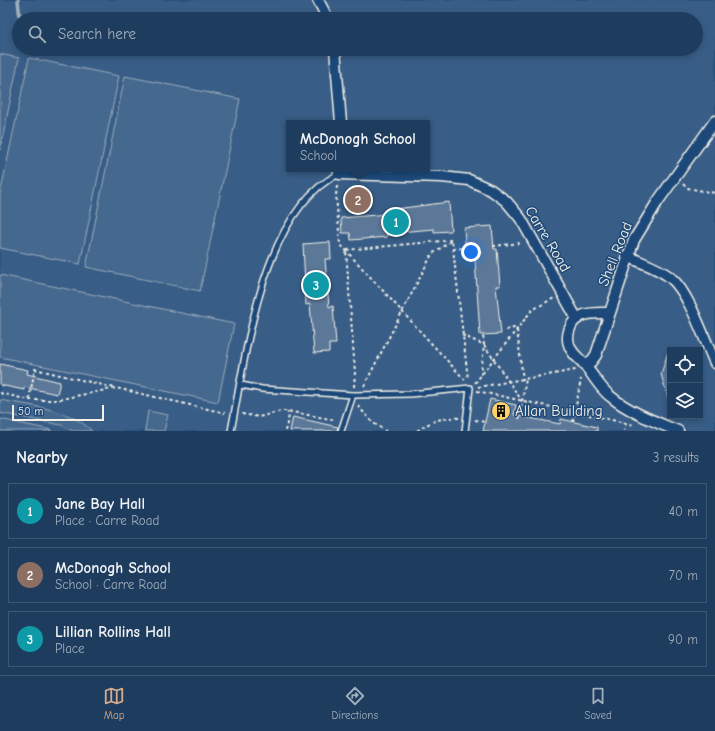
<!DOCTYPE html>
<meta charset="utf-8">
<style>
body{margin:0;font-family:"Comic Neue",sans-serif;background:#2b4867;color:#f1f3f6}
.controls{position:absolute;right:12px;bottom:12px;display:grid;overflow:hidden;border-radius:0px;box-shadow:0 2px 6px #0003}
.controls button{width:36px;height:36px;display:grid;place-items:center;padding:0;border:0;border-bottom:1px solid #3c5673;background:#1e3d5e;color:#f1f3f6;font:20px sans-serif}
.scale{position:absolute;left:12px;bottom:10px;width:92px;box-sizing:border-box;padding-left:4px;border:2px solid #f4f1e8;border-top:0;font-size:11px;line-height:14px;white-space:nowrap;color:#f4f1e8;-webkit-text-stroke:3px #1f4a7a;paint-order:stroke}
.you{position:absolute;left:471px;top:252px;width:14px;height:14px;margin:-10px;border:3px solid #fff;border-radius:50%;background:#1a73e8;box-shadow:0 0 0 6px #1a73e833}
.badge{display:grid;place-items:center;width:26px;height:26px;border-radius:50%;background:#d6ab8b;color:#fff;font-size:13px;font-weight:700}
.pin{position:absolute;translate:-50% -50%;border:2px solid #fff;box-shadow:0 1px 4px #0006}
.popup{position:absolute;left:286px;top:120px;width:144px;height:52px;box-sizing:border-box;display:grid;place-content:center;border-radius:0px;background:#1e3d5e;filter:drop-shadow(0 1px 3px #0005);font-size:13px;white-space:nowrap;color:#a1aebc}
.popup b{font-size:15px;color:#f1f3f6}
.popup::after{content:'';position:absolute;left:50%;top:100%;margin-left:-8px;border:8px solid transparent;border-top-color:#1e3d5e}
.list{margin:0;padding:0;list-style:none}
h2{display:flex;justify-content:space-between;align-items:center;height:52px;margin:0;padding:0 16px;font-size:17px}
h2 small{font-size:13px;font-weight:400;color:#a1aebc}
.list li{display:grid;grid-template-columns:26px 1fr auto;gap:12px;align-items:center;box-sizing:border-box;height:56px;margin:0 8px 8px;padding:0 8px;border:1px solid #3c5673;border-radius:0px}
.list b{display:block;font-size:15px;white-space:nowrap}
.list p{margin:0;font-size:13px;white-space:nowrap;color:#a1aebc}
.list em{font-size:13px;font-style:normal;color:#a1aebc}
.icon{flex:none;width:22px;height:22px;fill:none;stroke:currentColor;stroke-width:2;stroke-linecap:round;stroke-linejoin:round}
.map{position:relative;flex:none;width:715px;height:431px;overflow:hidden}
.search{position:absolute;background:#1e3d5e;box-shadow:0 2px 6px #0003;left:12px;right:12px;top:12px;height:44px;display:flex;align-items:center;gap:10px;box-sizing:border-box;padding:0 14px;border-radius:22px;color:#a1aebc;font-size:15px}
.sheet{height:244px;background:#1e3d5e}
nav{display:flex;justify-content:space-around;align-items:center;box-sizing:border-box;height:56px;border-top:1px solid #3c5673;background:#1e3d5e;font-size:11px;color:#a1aebc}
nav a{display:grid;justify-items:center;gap:2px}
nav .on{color:#d6ab8b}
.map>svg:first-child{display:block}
.built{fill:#375d86;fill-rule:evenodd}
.green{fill:#45688e;stroke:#9cacbb}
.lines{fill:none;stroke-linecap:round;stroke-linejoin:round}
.stream{stroke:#a4b2be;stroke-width:3.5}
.building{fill:#5b7899;stroke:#f4f1e8}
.service-casing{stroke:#f4f1e8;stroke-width:8}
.minor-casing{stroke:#f4f1e8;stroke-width:13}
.path{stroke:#f4f1e8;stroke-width:2;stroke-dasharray:3 3;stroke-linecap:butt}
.service{stroke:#1f4a7a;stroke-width:5}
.minor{stroke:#1f4a7a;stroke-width:10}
.labels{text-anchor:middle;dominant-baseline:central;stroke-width:3;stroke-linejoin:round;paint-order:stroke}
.street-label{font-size:15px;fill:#f4f1e8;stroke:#1f4a7a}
.poi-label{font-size:15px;fill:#f4f1e8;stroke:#1f4a7a;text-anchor:start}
</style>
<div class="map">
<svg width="715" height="431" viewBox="0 0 715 431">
<rect width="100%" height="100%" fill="#28517e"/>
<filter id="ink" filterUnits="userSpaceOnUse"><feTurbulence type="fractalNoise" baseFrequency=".025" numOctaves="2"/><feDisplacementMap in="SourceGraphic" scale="8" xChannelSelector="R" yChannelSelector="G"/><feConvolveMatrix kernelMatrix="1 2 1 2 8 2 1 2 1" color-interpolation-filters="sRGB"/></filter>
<g filter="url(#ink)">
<path class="built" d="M0 0H715V431H0ZM19 19H696V49H19ZM289 123H427V169H289ZM670 350H700V416H670Z"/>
<g class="green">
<polygon points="0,54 19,58 0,150"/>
<polygon points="29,58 119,76 80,264 0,248 0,195"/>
<polygon points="125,76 240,99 200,291 86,267"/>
<polygon points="0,275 234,324 218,402 0,357"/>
<path d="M0 400C30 406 69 408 92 431H73L61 425 0 413Z"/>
<polygon points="148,411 168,415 164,431 145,431"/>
<polygon points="0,419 51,430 51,431 0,431"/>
</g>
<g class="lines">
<polyline class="stream" points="18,0 20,19"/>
</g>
<g class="building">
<polygon points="449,202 451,231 434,232 434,229 387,233 387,237 351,240 350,233 342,233 341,218 388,214 388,210"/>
<polygon points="492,226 494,249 497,249 500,286 496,286 501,334 480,335 474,244 465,244 464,228"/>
<polygon points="330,242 331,259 325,259 329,307 333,306 336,344 329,344 329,352 314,353 310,304 306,305 303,244"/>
<polygon points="668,352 670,352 670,398 668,398 661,374"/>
<polygon points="0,364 28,370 27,374 60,382 57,394 24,387 24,390 0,385"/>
<polygon points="490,399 516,405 514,415 560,424 561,419 597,427 597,431 483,431"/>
<polygon points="293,417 338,427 337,431 290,431"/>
</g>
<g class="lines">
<g class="service-casing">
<g id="service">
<polyline points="241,385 262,389 353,395 410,394 470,388 465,431"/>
<path d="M231 431C246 355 262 210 339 174"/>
<polyline points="341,431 353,395"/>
</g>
</g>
<g class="minor-casing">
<g id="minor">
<polyline points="318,0 328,19"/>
<polyline points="335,49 341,123"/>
<polyline points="339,169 339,174 442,177 469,180 491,190 506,201 521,219 577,319"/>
<path d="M627 256C642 263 659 268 671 278 689 293 705 341 715 363"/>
<path d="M609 313C601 313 592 312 584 315 570 319 564 337 571 349 575 357 583 361 587 368 595 378 600 388 610 396 629 412 656 422 678 431"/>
<polyline points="587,367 596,355 634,240 658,201 715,121"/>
</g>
</g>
<g class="path">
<polyline points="683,184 687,188 715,193"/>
<polyline points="337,186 336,195 340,244 465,380"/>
<polyline points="493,246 522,243"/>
<polyline points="453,249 479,247"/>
<polyline points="506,330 514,328 517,330 523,380"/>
<polyline points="462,335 484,345 522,401"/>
<polyline points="481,375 484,345 483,335"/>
<polyline points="475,383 532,310 554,298"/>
<polyline points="364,386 432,254 451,241"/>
<polyline points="354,387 355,372 346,250 452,240 468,379"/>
<polyline points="478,387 576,370"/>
<polyline points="477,391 635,425"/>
<polyline points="0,393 29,400 56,400 116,388 225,413"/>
<polyline points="29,399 35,369 115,388"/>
<polyline points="358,406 373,423 386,431"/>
<polyline points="242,414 259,417 281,411 287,411 335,420"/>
<polyline points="519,419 526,379"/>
<polyline points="475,420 485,422"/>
<polyline points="573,422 581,379"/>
<polyline points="285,431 289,416 287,411"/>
<path d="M417 431C431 421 442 417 459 418"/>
<polyline points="624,431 626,424"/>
</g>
<use href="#service" class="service"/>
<use href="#minor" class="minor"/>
</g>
</g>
<defs>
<g id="building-disc" transform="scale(1)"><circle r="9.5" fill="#ffd166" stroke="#1f4a7a"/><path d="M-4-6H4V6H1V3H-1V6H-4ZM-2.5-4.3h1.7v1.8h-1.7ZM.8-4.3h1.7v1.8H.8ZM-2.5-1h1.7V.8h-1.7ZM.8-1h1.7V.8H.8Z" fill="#111"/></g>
</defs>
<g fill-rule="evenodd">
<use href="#building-disc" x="501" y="411"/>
</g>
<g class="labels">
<g class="street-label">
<text transform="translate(548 239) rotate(59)">Carre Road</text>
<text transform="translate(615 254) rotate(-68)">Shell Road</text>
</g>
<g class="poi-label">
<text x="515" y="411">Allan Building</text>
</g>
</g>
</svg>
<div class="controls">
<button><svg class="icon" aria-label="locate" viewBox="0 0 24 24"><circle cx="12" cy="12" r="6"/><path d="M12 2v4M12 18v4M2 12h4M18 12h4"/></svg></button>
<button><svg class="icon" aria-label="layers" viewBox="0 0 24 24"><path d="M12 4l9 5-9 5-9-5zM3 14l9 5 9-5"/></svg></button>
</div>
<div class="scale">50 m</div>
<div class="you"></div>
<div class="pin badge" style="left:396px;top:222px;background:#0f9aa8">1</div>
<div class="pin badge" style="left:358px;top:200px;background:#8d6e63">2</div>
<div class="popup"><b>McDonogh School</b>School</div>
<div class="pin badge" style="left:316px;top:285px;background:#0f9aa8">3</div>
<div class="search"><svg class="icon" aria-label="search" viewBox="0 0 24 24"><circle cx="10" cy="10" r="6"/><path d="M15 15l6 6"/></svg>Search here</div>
</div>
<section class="sheet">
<h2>Nearby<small>3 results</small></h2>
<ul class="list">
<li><span class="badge" style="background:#0f9aa8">1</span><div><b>Jane Bay Hall</b><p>Place · Carre Road</p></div><em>40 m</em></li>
<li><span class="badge" style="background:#8d6e63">2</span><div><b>McDonogh School</b><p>School · Carre Road</p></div><em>70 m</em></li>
<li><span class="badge" style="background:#0f9aa8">3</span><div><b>Lillian Rollins Hall</b><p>Place</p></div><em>90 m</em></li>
</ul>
</section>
<nav>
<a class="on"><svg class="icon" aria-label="map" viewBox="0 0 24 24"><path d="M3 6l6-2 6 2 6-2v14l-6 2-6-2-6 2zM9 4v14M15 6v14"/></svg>Map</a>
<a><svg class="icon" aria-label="directions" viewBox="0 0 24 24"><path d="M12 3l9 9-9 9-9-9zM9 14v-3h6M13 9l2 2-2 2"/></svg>Directions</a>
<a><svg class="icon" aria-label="saved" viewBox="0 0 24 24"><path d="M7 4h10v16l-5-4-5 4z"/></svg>Saved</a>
</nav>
